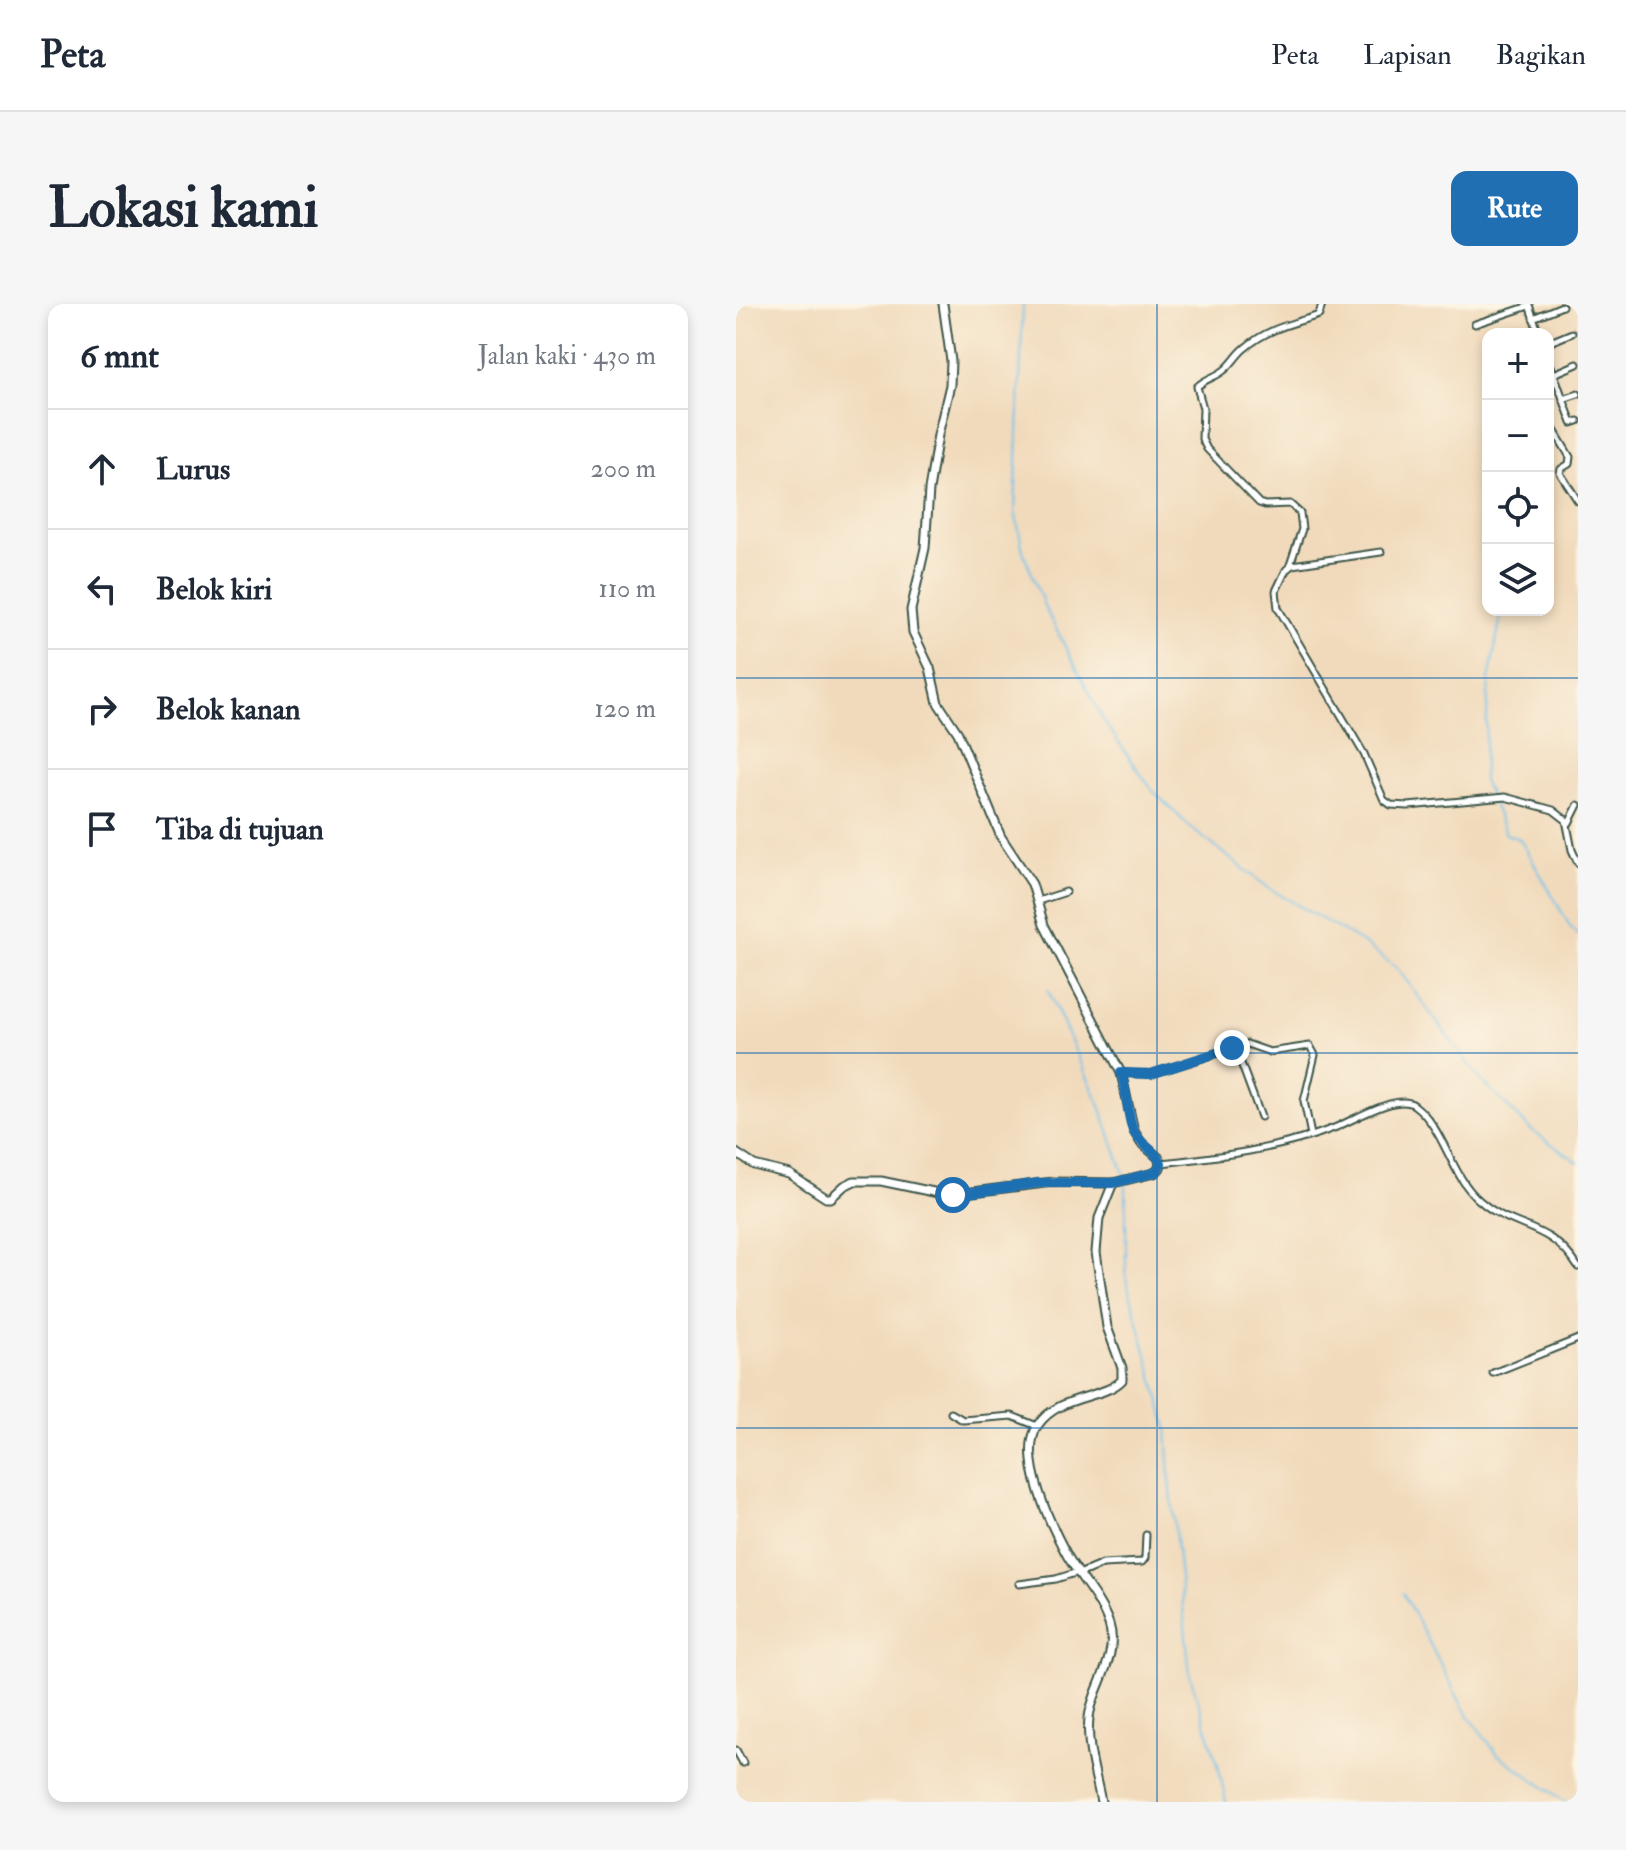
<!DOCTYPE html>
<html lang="id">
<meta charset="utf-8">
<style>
body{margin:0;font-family:"IM FELL Double Pica",serif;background:#f6f6f7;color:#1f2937}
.controls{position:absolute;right:24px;top:24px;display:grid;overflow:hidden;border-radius:16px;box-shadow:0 4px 12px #0003}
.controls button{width:72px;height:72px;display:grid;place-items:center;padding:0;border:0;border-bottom:2px solid #e0e1e3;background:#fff;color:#1f2937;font:40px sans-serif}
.stop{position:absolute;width:24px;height:24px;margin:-18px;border:6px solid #1f6fb2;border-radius:50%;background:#fff}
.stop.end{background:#1f6fb2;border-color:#fff;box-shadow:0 2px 8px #0008}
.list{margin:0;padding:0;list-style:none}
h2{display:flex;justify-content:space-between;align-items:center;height:104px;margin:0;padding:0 32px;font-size:34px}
h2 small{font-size:26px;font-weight:400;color:#747a83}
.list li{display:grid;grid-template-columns:52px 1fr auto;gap:24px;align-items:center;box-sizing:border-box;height:120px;padding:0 32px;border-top:2px solid #e0e1e3}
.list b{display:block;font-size:30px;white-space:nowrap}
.list em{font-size:26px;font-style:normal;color:#747a83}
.icon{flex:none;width:44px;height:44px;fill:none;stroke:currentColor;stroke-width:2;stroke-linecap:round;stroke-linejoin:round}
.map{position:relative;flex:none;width:842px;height:1498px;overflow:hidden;border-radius:16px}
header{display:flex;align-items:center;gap:48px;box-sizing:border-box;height:112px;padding:0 40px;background:#fff;border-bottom:2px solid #e0e1e3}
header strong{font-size:38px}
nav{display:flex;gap:44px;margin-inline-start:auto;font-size:28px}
.intro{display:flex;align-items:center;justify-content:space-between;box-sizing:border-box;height:192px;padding:0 48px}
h1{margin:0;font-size:56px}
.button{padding:20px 36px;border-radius:16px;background:#1f6fb2;color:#fff;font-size:28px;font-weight:700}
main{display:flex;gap:48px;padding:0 48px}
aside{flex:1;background:#fff;border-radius:16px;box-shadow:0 4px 12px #0003}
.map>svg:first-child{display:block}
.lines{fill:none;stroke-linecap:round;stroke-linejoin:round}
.stream{stroke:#6cc0e8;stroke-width:2}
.minor-casing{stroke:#3e5548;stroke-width:9}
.tertiary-casing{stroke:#3e5548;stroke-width:11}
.minor{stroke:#fff;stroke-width:5}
.tertiary{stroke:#fff;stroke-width:7}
.route{stroke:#1f6fb2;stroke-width:10}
.grid{fill:none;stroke:#1f6fb2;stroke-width:2;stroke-opacity:0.55}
</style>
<header>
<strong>Peta</strong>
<nav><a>Peta</a><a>Lapisan</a><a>Bagikan</a></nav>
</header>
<div class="intro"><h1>Lokasi kami</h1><a class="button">Rute</a></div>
<main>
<aside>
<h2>6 mnt<small>Jalan kaki · 430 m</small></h2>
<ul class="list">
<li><svg class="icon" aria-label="ahead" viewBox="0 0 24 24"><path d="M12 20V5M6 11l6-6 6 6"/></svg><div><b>Lurus</b></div><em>200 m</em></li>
<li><svg class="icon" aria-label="left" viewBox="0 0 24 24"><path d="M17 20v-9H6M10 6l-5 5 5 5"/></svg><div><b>Belok kiri</b></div><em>110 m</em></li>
<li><svg class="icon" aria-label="right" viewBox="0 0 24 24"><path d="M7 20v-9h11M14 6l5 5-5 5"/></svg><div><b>Belok kanan</b></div><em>120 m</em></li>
<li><svg class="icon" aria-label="arrive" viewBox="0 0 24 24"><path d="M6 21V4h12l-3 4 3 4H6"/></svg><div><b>Tiba di tujuan</b></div></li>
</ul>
</aside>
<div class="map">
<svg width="842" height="1498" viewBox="0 0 842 1498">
<rect width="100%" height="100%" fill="#fcf5e5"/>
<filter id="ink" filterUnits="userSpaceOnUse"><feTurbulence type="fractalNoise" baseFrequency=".0125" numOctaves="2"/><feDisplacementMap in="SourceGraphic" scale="16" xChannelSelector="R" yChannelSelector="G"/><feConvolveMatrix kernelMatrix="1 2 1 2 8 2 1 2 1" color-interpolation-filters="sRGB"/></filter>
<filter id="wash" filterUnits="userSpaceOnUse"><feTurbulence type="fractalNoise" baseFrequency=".006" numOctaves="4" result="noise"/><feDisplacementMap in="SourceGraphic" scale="32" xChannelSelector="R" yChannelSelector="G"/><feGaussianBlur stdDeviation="1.8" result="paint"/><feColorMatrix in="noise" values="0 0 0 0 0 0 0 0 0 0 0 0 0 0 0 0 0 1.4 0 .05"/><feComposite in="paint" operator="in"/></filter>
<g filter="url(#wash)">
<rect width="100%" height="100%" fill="#f1dabb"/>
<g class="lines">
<g class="stream">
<polyline points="287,0 279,207 287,247 309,304 369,419 417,487 456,525 534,585 627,639 661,664 742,773 796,827 842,858"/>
<polyline points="766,306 753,376 747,476 770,530 784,535 835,624 842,631"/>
<polyline points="312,686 363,799 389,873"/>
<polyline points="390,880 390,975 431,1123 434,1177 454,1371 482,1461 490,1498"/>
<polyline points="667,1289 728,1405 761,1450 830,1498"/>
</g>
</g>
</g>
<g filter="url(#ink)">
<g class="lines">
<g class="minor-casing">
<g id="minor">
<polyline points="793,1 803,30"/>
<polyline points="797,14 826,2"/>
<polyline points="739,20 793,2"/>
<polyline points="812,39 836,29"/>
<polyline points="812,54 836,119 842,117"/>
<polyline points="818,70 841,60"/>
<polyline points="812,81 821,78"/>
<polyline points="827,95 842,90"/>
<polyline points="812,116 834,153 833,160 825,165 824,169 842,197"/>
<polyline points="645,248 556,261 550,266 540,287 542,304 628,450 648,496 655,501 672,502 769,493 817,506 830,516 836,546 842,559"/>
<path d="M554 261 566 225 564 209 554 200 529 201 523 199 471 145 466 135 467 104 461 83C468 75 478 74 487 67 496 61 500 51 509 44 532 24 556 20 583 11L586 0"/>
<polyline points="833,519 842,501"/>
<polyline points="302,597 330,588"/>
<polyline points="499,743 525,813"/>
<polyline points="385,769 415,770 511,740 534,748 574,742 579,751 568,797 575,831"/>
<path d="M425 859C482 853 545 845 598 824 616 817 661 789 678 801 709 824 714 871 743 896 777 927 813 917 842 963"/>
<polyline points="757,1069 842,1035"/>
<polyline points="215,1109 227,1116 276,1112 301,1122"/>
<polyline points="343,1270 367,1260 406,1258 409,1254 410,1231"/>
<polyline points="283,1280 320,1275 342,1268"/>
<polyline points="0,1446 7,1459"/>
</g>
</g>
<g class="tertiary-casing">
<g id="tertiary">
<polyline points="0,849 18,861 53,870 90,894 95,894 108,882 118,877 145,877 212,891 317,878 377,879 418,869 424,864 423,854 405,839 398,827 385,769 308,621 296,580 265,533 222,429 202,399 194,364 177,328 175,306 189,244 193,186 202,131 214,81 215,57 207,0"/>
<path d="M365 1498C360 1471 350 1442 353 1414 355 1386 384 1353 373 1320 365 1296 345 1275 332 1253 316 1224 281 1153 302 1121 322 1091 368 1095 386 1076V1064L371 1023 360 948 363 914 377 879"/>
</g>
</g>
<use href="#minor" class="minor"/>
<use href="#tertiary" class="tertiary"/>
</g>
</g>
<g class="lines" filter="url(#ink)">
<path class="route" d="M217 891 303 879H377L421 868 425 859C419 846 403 840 397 826 390 807 392 787 385 769L415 770 496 744"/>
</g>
<path class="grid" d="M421 0V1498M0 374H842M0 749H842M0 1124H842"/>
</svg>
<div class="controls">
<button>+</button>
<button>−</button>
<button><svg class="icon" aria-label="locate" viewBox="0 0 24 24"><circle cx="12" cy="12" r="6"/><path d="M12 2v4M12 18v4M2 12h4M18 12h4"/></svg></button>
<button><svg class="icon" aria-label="layers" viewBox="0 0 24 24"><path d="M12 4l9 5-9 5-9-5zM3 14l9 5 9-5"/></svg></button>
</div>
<div class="stop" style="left:217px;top:891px"></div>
<div class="stop end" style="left:496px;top:744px"></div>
</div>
</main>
